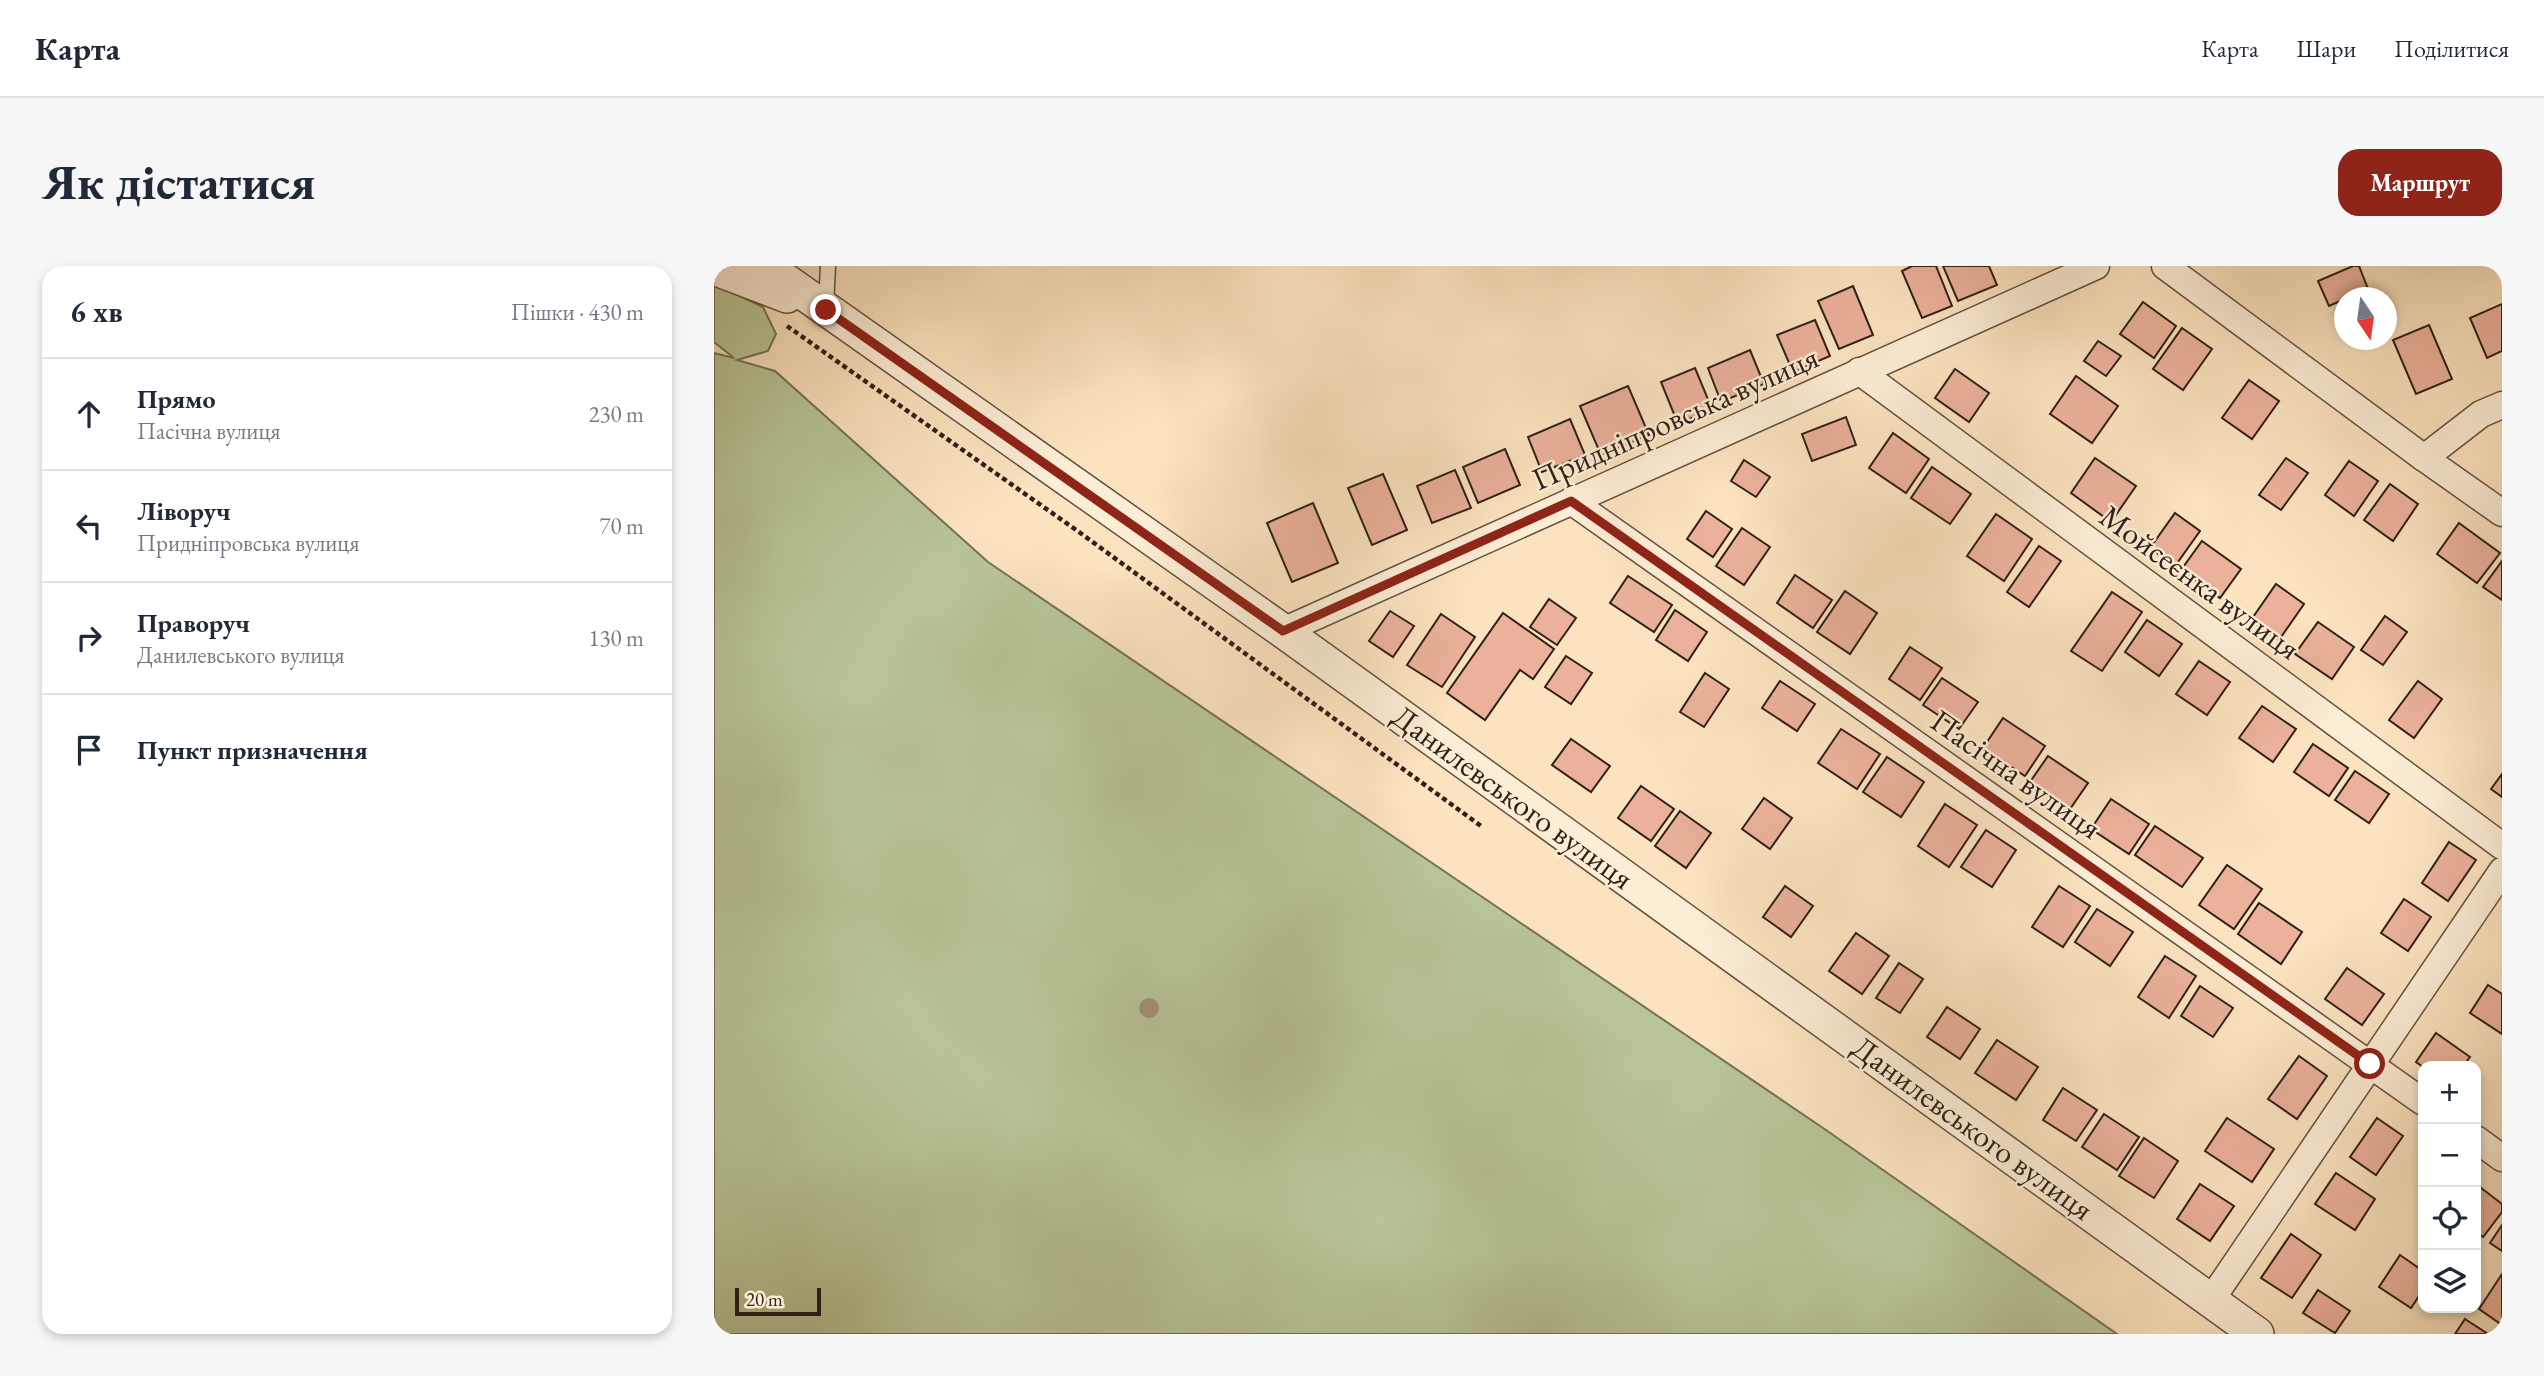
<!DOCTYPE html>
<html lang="uk">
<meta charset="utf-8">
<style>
body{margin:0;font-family:"EB Garamond",serif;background:#f6f6f7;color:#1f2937}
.controls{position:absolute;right:21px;bottom:21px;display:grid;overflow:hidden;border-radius:14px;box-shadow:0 4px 10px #0003}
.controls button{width:63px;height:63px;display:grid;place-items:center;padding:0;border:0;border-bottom:2px solid #e0e1e3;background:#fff;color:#1f2937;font:35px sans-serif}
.compass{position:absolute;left:1620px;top:21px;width:63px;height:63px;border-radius:50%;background:#fff;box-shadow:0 4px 10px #0003;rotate:167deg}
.scale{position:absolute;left:21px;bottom:18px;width:86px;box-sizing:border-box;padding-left:7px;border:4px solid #302016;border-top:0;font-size:19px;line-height:24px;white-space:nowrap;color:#302016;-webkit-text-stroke:5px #fcedd5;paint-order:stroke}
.stop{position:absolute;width:21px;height:21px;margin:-16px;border:5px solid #8f2418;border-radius:50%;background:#fff}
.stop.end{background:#8f2418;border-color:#fff;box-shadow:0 2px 7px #0008}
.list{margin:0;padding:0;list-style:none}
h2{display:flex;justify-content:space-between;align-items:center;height:91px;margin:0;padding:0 28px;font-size:30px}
h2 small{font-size:23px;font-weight:400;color:#747a83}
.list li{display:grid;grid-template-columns:46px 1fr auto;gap:21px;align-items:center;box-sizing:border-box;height:112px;padding:0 28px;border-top:2px solid #e0e1e3}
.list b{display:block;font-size:26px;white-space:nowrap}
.list p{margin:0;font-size:23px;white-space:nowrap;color:#747a83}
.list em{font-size:23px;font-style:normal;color:#747a83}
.icon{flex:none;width:38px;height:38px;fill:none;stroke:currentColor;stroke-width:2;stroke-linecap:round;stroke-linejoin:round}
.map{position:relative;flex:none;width:1788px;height:1068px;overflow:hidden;border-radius:21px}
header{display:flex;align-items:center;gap:42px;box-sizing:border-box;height:98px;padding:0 35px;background:#fff;border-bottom:2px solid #e0e1e3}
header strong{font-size:33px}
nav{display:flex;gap:38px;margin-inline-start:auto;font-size:24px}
.intro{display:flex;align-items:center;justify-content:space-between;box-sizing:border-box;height:168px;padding:0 42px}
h1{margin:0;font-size:49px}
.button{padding:18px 32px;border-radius:21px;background:#8f2418;color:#fff;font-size:24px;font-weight:700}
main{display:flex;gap:42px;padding:0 42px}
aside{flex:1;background:#fff;border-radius:21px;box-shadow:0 4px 10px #0003}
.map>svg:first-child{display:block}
.green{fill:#b8c597;stroke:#747256;stroke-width:2}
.building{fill:#ebb19a;stroke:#302016;stroke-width:2}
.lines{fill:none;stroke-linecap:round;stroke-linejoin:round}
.service-casing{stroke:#635140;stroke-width:17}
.minor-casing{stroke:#635140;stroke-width:29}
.tertiary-casing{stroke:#635140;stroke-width:36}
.path{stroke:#302016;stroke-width:4.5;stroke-dasharray:5 3.5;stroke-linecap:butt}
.service{stroke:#fcedd5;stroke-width:14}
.minor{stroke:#fcedd5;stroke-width:26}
.tertiary{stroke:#fcedd5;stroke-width:33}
.tree{fill:#a29378}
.route{stroke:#8f2418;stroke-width:9}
.labels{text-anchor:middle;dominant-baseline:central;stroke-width:5;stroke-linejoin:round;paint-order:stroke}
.street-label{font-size:32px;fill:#302016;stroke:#fcedd5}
</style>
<header>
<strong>Карта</strong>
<nav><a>Карта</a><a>Шари</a><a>Поділитися</a></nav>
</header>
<div class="intro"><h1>Як дістатися</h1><a class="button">Маршрут</a></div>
<main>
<aside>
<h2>6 хв<small>Пішки · 430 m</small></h2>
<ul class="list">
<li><svg class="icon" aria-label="ahead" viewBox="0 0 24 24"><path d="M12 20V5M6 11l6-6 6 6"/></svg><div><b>Прямо</b><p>Пасічна вулиця</p></div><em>230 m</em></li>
<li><svg class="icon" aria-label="left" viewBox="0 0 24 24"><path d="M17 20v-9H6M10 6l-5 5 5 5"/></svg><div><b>Ліворуч</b><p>Придніпровська вулиця</p></div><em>70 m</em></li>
<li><svg class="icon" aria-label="right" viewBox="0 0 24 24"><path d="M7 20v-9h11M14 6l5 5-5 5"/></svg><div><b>Праворуч</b><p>Данилевського вулиця</p></div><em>130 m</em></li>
<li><svg class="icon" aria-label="arrive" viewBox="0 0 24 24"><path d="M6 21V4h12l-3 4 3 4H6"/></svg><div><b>Пункт призначення</b></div></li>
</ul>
</aside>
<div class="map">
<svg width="1788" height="1068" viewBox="0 0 1788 1068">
<rect width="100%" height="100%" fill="#fbe3bf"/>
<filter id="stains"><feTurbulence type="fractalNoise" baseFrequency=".00286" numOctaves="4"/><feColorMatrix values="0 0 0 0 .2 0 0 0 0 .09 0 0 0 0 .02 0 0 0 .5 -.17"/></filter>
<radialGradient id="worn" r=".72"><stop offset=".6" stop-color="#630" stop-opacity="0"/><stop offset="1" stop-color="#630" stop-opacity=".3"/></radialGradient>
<polygon class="green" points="0,18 49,41 62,68 54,85 23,94 61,105 274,296 1112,864 1403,1068 0,1068 0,87 20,92 0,76"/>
<g class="building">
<polygon points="1198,0 1222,0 1238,40 1208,52 1188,5"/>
<polygon points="1229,0 1275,0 1283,19 1244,35"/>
<polygon points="1639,0 1645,0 1654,23 1615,40 1604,15"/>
<polygon points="1139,20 1159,69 1125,83 1104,35"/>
<polygon points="1429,36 1462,60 1440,92 1406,68"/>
<polygon points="1788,38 1788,85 1773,92 1756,52"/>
<polygon points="1101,54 1116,90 1079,106 1063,69"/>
<polygon points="1715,59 1738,113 1702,128 1679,74"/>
<polygon points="1468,62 1498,83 1469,124 1439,103"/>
<polygon points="1384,75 1407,90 1392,110 1370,95"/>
<polygon points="1036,84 1050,118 1007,136 994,102"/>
<polygon points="981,102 998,143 964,158 947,116"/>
<polygon points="1241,103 1275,127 1255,156 1221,132"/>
<polygon points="1362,110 1404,140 1378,177 1336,148"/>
<polygon points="1535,114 1565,135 1538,173 1508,152"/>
<polygon points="914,120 935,169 887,189 866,140"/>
<polygon points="1132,151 1142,179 1098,195 1088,168"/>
<polygon points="856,153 871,189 828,206 814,171"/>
<polygon points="1179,167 1215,193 1192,227 1155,202"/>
<polygon points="791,183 806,219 764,237 749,201"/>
<polygon points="1381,192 1422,220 1397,256 1357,227"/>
<polygon points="1572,192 1594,207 1567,244 1545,229"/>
<polygon points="1030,194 1056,211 1042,231 1017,215"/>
<polygon points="1635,195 1664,215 1640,250 1611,229"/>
<polygon points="1218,201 1257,228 1236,258 1197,232"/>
<polygon points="741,204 757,242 718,257 703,220"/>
<polygon points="669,208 693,264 658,279 634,222"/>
<polygon points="1676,218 1704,238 1679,275 1650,254"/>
<polygon points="599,237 624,297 578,316 553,257"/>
<polygon points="992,245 1018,263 999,291 973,273"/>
<polygon points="1461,247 1486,265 1461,300 1436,282"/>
<polygon points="1282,248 1318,273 1290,315 1253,290"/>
<polygon points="1745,257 1786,287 1763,317 1723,288"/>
<polygon points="1028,262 1056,281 1030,319 1002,300"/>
<polygon points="1488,275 1527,303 1506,332 1467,304"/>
<polygon points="1325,280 1347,295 1315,341 1293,326"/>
<polygon points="1788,295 1788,334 1769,321"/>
<polygon points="1081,309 1118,334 1099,362 1063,337"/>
<polygon points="914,310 958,339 940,366 896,337"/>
<polygon points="1562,318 1590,338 1565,374 1537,354"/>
<polygon points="1131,325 1163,347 1136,388 1103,366"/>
<polygon points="1398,326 1428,346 1388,405 1357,385"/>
<polygon points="835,333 862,352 843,379 816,361"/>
<polygon points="961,344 993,366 974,395 942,374"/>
<polygon points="676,345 700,360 679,391 655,375"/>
<polygon points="789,347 840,383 819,413 806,404 771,454 733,427"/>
<polygon points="727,348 761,371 728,421 693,399"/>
<polygon points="1671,350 1693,366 1669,399 1647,384"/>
<polygon points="1433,354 1468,378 1445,410 1411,386"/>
<polygon points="1604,356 1640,381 1618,413 1581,388"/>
<polygon points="1196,381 1228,402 1206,434 1175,413"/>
<polygon points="852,390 878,407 857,438 831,421"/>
<polygon points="1485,395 1516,416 1493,449 1462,428"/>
<polygon points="991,407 1015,423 990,461 966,446"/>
<polygon points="1228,412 1264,436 1245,463 1209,439"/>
<polygon points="1066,415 1101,438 1083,465 1048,442"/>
<polygon points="1704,415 1728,433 1700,472 1675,454"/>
<polygon points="1548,440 1582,463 1559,496 1525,472"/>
<polygon points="1289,452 1331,480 1311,510 1269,482"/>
<polygon points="1127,463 1166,488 1143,523 1104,497"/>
<polygon points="857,473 896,500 877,526 838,499"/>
<polygon points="1599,478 1634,502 1615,530 1580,506"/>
<polygon points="1334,490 1374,517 1356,543 1316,516"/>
<polygon points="1173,491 1210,516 1187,551 1149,526"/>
<polygon points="1641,505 1675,528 1655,557 1621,534"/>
<polygon points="1788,508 1788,531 1777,523"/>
<polygon points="927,520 960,543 937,575 904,552"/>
<polygon points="1050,532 1078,552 1056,583 1028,563"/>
<polygon points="1397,533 1435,558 1415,588 1377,563"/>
<polygon points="1231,538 1263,559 1235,601 1204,580"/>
<polygon points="966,545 997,567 972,602 941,580"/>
<polygon points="1441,560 1489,592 1468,621 1421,589"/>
<polygon points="1272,564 1302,584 1278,621 1247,601"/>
<polygon points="1735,576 1762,594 1734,635 1708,617"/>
<polygon points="1513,599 1548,623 1520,663 1485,639"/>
<polygon points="1071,620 1099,640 1077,671 1049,651"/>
<polygon points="1345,620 1376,640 1349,681 1318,661"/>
<polygon points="1690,633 1717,651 1694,685 1667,667"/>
<polygon points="1545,637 1588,666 1567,698 1524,668"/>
<polygon points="1383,643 1419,666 1396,700 1361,676"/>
<polygon points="1142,667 1175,690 1148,728 1115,705"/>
<polygon points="1451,690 1482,710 1455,752 1424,731"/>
<polygon points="1185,697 1209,713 1186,747 1162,732"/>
<polygon points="1633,702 1670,728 1648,759 1611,733"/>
<polygon points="1774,719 1788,728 1788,768 1756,747"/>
<polygon points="1486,720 1519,742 1499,771 1467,750"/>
<polygon points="1233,741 1266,763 1246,793 1213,771"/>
<polygon points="1722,767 1756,791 1749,800 1709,801 1702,796"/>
<polygon points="1283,774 1324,801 1302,834 1261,807"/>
<polygon points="1585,790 1613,810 1583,853 1554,833"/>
<polygon points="1349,822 1383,844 1362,875 1329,854"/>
<polygon points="1390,848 1425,871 1403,904 1368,881"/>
<polygon points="1513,852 1560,883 1538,916 1491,885"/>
<polygon points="1663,852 1689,870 1662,909 1636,891"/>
<polygon points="1430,872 1464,895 1440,932 1405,910"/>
<polygon points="1622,907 1661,933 1641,964 1601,938"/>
<polygon points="1486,918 1520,940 1496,975 1463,953"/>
<polygon points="1762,918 1788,938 1788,946 1769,971 1762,966"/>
<polygon points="1788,959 1788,985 1776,977"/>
<polygon points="1577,968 1607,989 1578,1032 1547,1012"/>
<polygon points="1686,989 1709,1005 1709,1024 1697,1042 1665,1021"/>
<polygon points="1788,1008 1788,1059 1765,1043"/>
<polygon points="1604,1024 1636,1045 1621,1067 1589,1047"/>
<polygon points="1751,1053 1774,1068 1741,1068"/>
</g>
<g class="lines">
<g class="service-casing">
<polyline id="service" points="112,40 114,0"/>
</g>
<g class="minor-casing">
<g id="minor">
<polyline points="1451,0 1710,192 1788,247"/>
<polyline points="1145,105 1788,580"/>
<polyline points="1710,192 1767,148 1788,139"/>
<polyline points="857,235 1709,836"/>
<polyline points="569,365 1382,0"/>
<polyline points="1762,873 1788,892"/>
<polyline points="1497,1034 1788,605"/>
</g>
</g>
<g class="tertiary-casing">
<g id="tertiary">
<polyline points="51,0 569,365 1543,1068"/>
<polyline points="0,2 73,30"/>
</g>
</g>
<polyline class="path" points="73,60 365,266 767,560"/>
<use href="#service" class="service"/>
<use href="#minor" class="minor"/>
<use href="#tertiary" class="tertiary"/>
</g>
<circle class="tree" cx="435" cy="742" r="10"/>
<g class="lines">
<polyline class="route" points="112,44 569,365 857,235 1656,798"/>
</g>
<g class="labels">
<g class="street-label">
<text transform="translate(961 152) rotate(-24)">Придніпровська вулиця</text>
<text transform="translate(1486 316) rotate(36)">Мойсеєнка вулиця</text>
<text transform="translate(1302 508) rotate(35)">Пасічна вулиця</text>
<text transform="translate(799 531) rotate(36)">Данилевського вулиця</text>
<text transform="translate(1259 862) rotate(36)">Данилевського вулиця</text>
</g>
</g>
<rect width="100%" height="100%" filter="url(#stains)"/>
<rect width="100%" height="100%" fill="url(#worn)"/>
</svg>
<div class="controls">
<button>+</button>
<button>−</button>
<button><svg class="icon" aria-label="locate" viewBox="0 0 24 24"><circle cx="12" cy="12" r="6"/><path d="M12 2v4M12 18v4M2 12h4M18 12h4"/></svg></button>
<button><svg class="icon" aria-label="layers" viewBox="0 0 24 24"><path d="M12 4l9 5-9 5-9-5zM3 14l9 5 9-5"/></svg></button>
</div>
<svg class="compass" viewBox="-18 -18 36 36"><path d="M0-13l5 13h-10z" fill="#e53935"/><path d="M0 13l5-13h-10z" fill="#747a83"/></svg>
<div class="scale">20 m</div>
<div class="stop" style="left:1656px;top:798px"></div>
<div class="stop end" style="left:112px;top:44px"></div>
</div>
</main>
